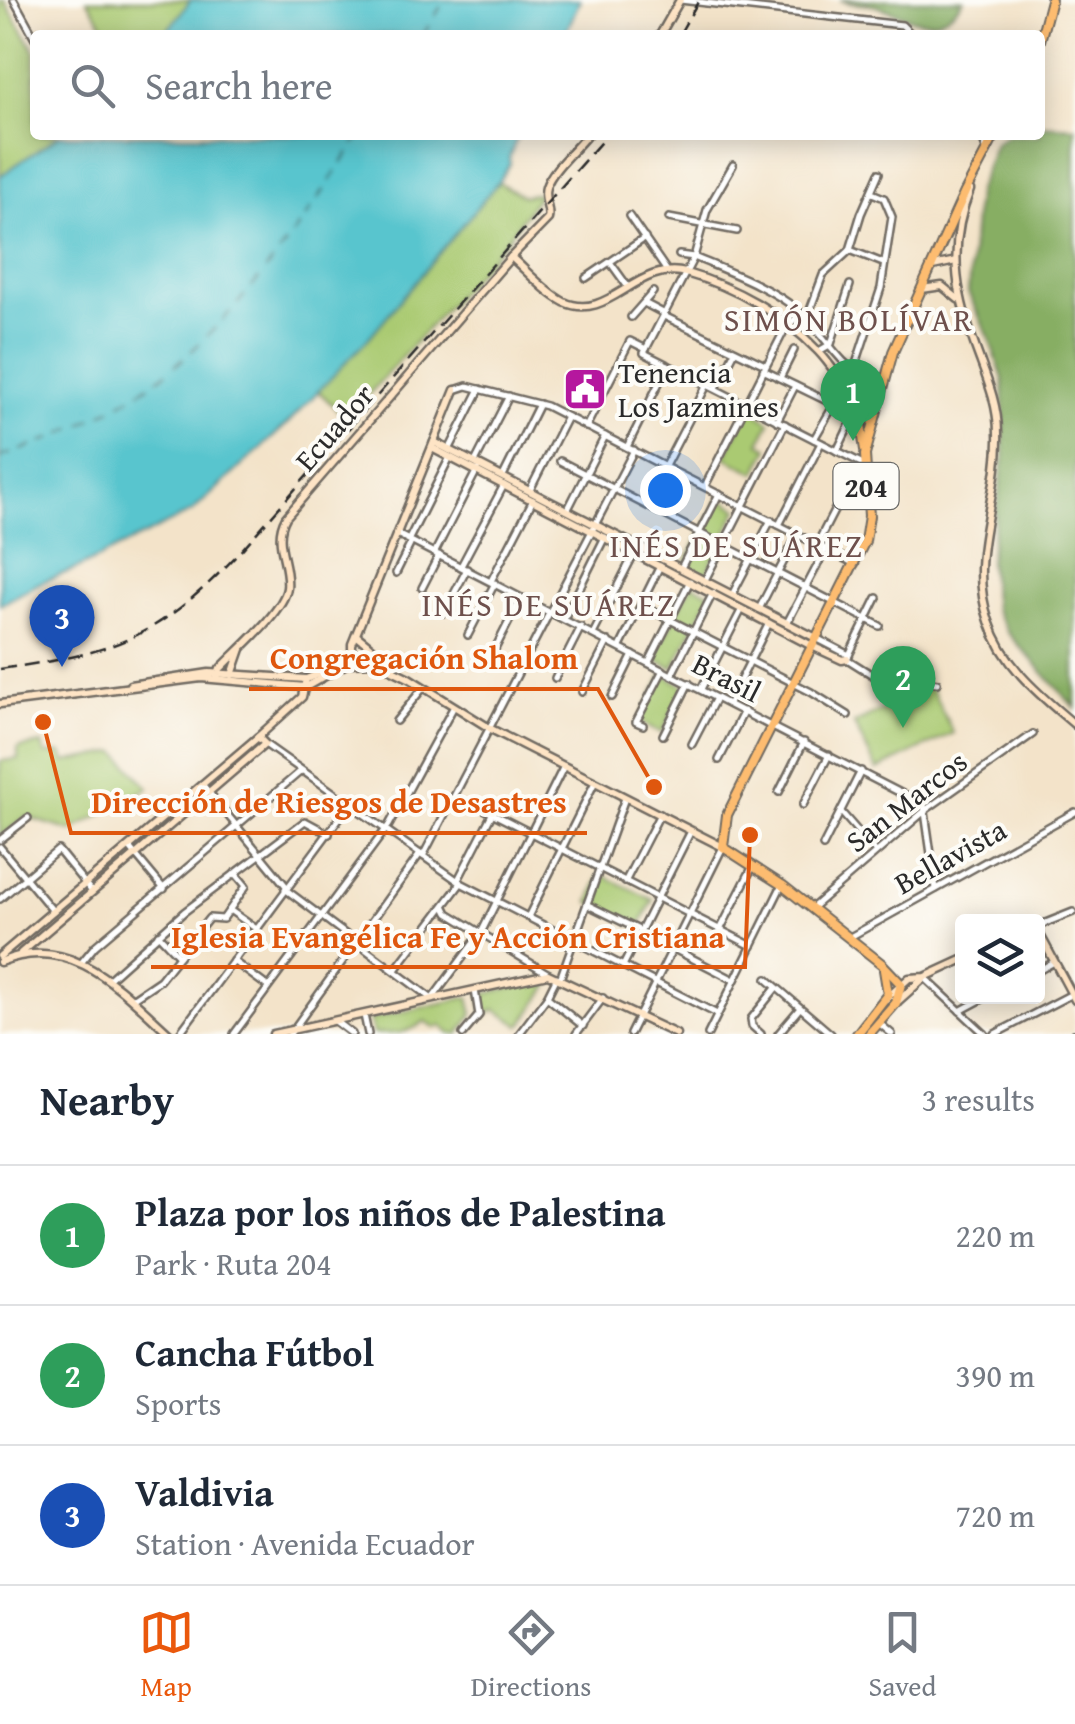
<!DOCTYPE html>
<meta charset="utf-8">
<style>
body{margin:0;font-family:"Gentium Book Plus",serif;background:#f2f2f3;color:#1f2937}
.controls{position:absolute;right:30px;bottom:30px;display:grid;overflow:hidden;border-radius:10px;box-shadow:0 5px 25px #0003}
.controls button{width:90px;height:90px;display:grid;place-items:center;padding:0;border:0;border-bottom:2px solid #e0e1e3;background:#fff;color:#1f2937;font:50px sans-serif}
.you{position:absolute;left:665px;top:490px;width:35px;height:35px;margin:-25px;border:8px solid #fff;border-radius:50%;background:#1a73e8;box-shadow:0 0 0 15px #1a73e833}
.badge{display:grid;place-items:center;width:65px;height:65px;border-radius:50%;background:#ea580c;color:#fff;font-size:32px;font-weight:700}
.pin{position:absolute;translate:-50% -82px;filter:drop-shadow(0 2px 5px #0008)}
.pin::after{content:'';position:absolute;top:52px;width:35px;height:30px;background:inherit;clip-path:polygon(0 0,100% 0,50% 100%)}
.list{margin:0;padding:0;list-style:none}
h2{display:flex;justify-content:space-between;align-items:center;height:130px;margin:0;padding:0 40px;font-size:42px}
h2 small{font-size:32px;font-weight:400;color:#747a83}
.list li{display:grid;grid-template-columns:65px 1fr auto;gap:30px;align-items:center;box-sizing:border-box;height:140px;padding:0 40px;border-top:2px solid #e0e1e3}
.list b{display:block;font-size:38px;white-space:nowrap}
.list p{margin:0;font-size:32px;white-space:nowrap;color:#747a83}
.list em{font-size:32px;font-style:normal;color:#747a83}
.icon{flex:none;width:55px;height:55px;fill:none;stroke:currentColor;stroke-width:2;stroke-linecap:round;stroke-linejoin:round}
.map{position:relative;flex:none;width:1075px;height:1034px;overflow:hidden}
.search{position:absolute;background:#fff;box-shadow:0 5px 25px #0003;left:30px;right:30px;top:30px;height:110px;display:flex;align-items:center;gap:25px;box-sizing:border-box;padding:0 35px;border-radius:10px;color:#747a83;font-size:38px}
.sheet{height:550px;background:#fff}
nav{display:flex;justify-content:space-around;align-items:center;box-sizing:border-box;height:140px;border-top:2px solid #e0e1e3;background:#fff;font-size:28px;color:#747a83}
nav a{display:grid;justify-items:center;gap:5px}
nav .on{color:#ea580c}
.map>svg:first-child{display:block}
.green{fill:#aaca72;stroke:#6a7a4e;stroke-width:2.5}
.forest{fill:#87ae64;stroke:#596c48;stroke-width:2.5}
.water{fill:#58c5ce;stroke:#42787c;stroke-width:2.5}
.lines{fill:none;stroke-linecap:round;stroke-linejoin:round}
.ferry{stroke:#3b6164;stroke-width:2.5;stroke-dasharray:12 10;stroke-linecap:butt}
.street-casing{stroke:#716b62;stroke-width:10}
.secondary-casing{stroke:#716b62;stroke-width:11}
.primary-casing{stroke:#716b62;stroke-width:12}
.street{stroke:#fff;stroke-width:5}
.secondary{stroke:#fee4c5;stroke-width:6}
.primary{stroke:#fdbc6f;stroke-width:8}
.rail{stroke:#2b2b2b;stroke-width:2.5;stroke-dasharray:15 8;stroke-linecap:butt}
.labels{text-anchor:middle;dominant-baseline:central;stroke-width:8;stroke-linejoin:round;paint-order:stroke}
.shield{fill:#fdfcf7;stroke:#6a6a68;stroke-width:2.5}
.shield-label{font-size:28px;font-weight:bold;fill:#2b2b2b}
.poi-label{font-size:30px;fill:#2b2b2b;stroke:#fdfcf7;text-anchor:start}
.street-label{font-size:30px;fill:#2b2b2b;stroke:#fdfcf7}
.neighbourhood-label{font-size:32px;letter-spacing:2.5px;fill:#6e504c;stroke:#fdfcf7}
.leader{fill:none;stroke:#df570e;stroke-width:4}
.callout-dot{fill:#df570e;stroke:#fdfcf7;stroke-width:4}
.callout-label{font-size:32px;text-anchor:middle;font-weight:bold;fill:#df570e;stroke:#fdfcf7;stroke-width:8;stroke-linejoin:round;paint-order:stroke}
</style>
<div class="map">
<svg width="1075" height="1034" viewBox="0 0 1075 1034">
<rect width="100%" height="100%" fill="#fdfcf7"/>
<filter id="ink" filterUnits="userSpaceOnUse"><feTurbulence type="fractalNoise" baseFrequency=".01" numOctaves="2"/><feDisplacementMap in="SourceGraphic" scale="20" xChannelSelector="R" yChannelSelector="G"/><feConvolveMatrix kernelMatrix="1 2 1 2 8 2 1 2 1" color-interpolation-filters="sRGB"/></filter>
<filter id="wash" filterUnits="userSpaceOnUse"><feTurbulence type="fractalNoise" baseFrequency=".0048" numOctaves="4" result="noise"/><feDisplacementMap in="SourceGraphic" scale="40" xChannelSelector="R" yChannelSelector="G"/><feGaussianBlur stdDeviation="2.25" result="paint"/><feColorMatrix in="noise" values="0 0 0 0 0 0 0 0 0 0 0 0 0 0 0 0 0 1.4 0 .05"/><feComposite in="paint" operator="in"/></filter>
<g filter="url(#wash)">
<rect width="100%" height="100%" fill="#f3e3c9"/>
<g class="green">
<polygon points="0,0 4,0 35,51 35,135 60,135 0,176"/>
<polygon points="87,0 191,0 164,35 110,35"/>
<polygon points="498,182 523,196 540,193 508,238 347,419 318,391 367,340"/>
<polygon points="752,410 770,422 760,443 769,448 756,473 725,457 748,411"/>
<polygon points="720,498 738,509 704,578 683,567"/>
<polygon points="692,584 711,594 673,668 653,659"/>
<polygon points="663,674 685,686 662,733 639,721"/>
<polygon points="930,686 953,733 877,770 854,724"/>
<polygon points="42,744 45,754 62,753 65,762 117,752 149,788 71,831 26,817 0,837 0,761 18,759 18,748"/>
<polygon points="600,874 653,900 640,925 635,926 590,902"/>
<polygon points="549,978 552,981 521,1026 495,1009 484,1017 480,995"/>
<path d="M469 997 473 1014 459 1034H451L441 1025 436 1028 425 1021C409 1034 394 1034 373 1034L370 1019Z"/>
</g>
<g class="forest">
<path d="M840 0H964C932 40 909 14 872 5 861 3 851 5 840 0Z"/>
<polygon points="1040,125 1075,127 1075,708 1007,632 994,609 989,561 1004,457 1003,379 990,340 968,293 976,193 995,143 1007,135 1040,135"/>
</g>
<g class="water">
<polygon points="191,0 580,0 565,35 164,35"/>
<polygon points="60,135 518,135 509,158 510,164 498,182 367,340 286,425 193,511 80,567 40,583 0,605 0,176"/>
</g>
<g class="lines">
<g class="ferry">
<polyline points="423,35 445,0"/>
<path d="M0 457C56 440 133 402 177 364 248 303 310 214 360 135"/>
</g>
</g>
</g>
<g filter="url(#ink)">
<g class="lines">
<g class="street-casing">
<g id="street">
<polyline points="14,0 35,38"/>
<polyline points="680,0 902,25 912,35"/>
<polyline points="981,135 987,151"/>
<polyline points="629,216 667,271"/>
<polyline points="669,218 737,231"/>
<polyline points="850,250 883,263"/>
<path d="M679 255 694 257C729 272 769 286 799 311 822 330 837 364 865 377"/>
<polyline points="610,262 628,287"/>
<polyline points="586,278 645,238"/>
<polyline points="644,303 663,313"/>
<polyline points="664,316 765,365"/>
<polyline points="631,317 653,292"/>
<polyline points="807,318 823,275 850,250 861,214 879,173"/>
<polyline points="646,349 694,257 707,210 733,165"/>
<polyline points="819,351 831,344 850,285"/>
<polyline points="763,370 833,404"/>
<polyline points="854,370 881,288 892,217 884,198 872,193"/>
<polyline points="780,378 794,350"/>
<polyline points="716,388 735,351"/>
<polyline points="455,390 467,386 546,406 855,564"/>
<polyline points="777,421 795,386"/>
<polyline points="586,427 630,341 646,349 644,353 865,465"/>
<polyline points="814,439 845,386"/>
<polyline points="627,447 668,365"/>
<polyline points="449,450 480,389"/>
<polyline points="837,451 853,418"/>
<polyline points="560,461 880,626"/>
<polyline points="475,462 509,396"/>
<polyline points="665,466 707,385"/>
<polyline points="503,476 539,404"/>
<polyline points="705,486 785,329 801,313"/>
<polyline points="530,490 567,417"/>
<polyline points="568,509 605,436"/>
<polyline points="779,525 821,443"/>
<polyline points="397,534 924,805 936,889"/>
<polyline points="409,539 450,457"/>
<polyline points="817,544 849,482"/>
<polyline points="435,552 477,470"/>
<polyline points="461,566 504,485"/>
<polyline points="681,568 719,494"/>
<polyline points="396,573 410,545"/>
<polyline points="705,580 785,424"/>
<polyline points="491,581 533,500"/>
<polyline points="422,588 439,555"/>
<polyline points="732,595 771,520"/>
<path d="M877 598 847 659 893 688C909 691 918 679 937 683"/>
<polyline points="641,605 811,692 848,715"/>
<polyline points="759,609 798,534"/>
<polyline points="444,613 467,569"/>
<polyline points="564,619 605,537"/>
<polyline points="787,623 826,549"/>
<polyline points="593,634 635,552"/>
<polyline points="468,635 495,583"/>
<polyline points="818,639 849,655"/>
<polyline points="620,647 660,566"/>
<polyline points="495,649 521,598"/>
<polyline points="649,662 690,581"/>
<polyline points="672,674 713,593"/>
<polyline points="555,678 581,627"/>
<polyline points="701,689 742,609"/>
<polyline points="582,692 608,641"/>
<polyline points="612,697 633,655"/>
<polyline points="729,703 769,623"/>
<polyline points="396,721 423,688"/>
<polyline points="643,725 636,722 663,670"/>
<polyline points="663,735 689,683"/>
<polyline points="265,744 461,883 717,1014"/>
<polyline points="692,744 716,698"/>
<polyline points="719,760 744,711"/>
<polyline points="202,784 286,886"/>
<polyline points="779,792 804,742"/>
<polyline points="803,805 829,755"/>
<polyline points="484,809 752,946"/>
<polyline points="841,812 875,851"/>
<polyline points="0,840 28,818"/>
<polyline points="823,846 861,771"/>
<polyline points="0,847 53,911"/>
<polyline points="129,847 164,889"/>
<polyline points="423,856 634,450"/>
<polyline points="458,880 492,814"/>
<polyline points="625,882 660,814"/>
<polyline points="285,889 432,999 481,933 564,766"/>
<polyline points="0,899 58,850 92,892"/>
<polyline points="588,905 639,930"/>
<polyline points="445,907 448,913 547,973"/>
<polyline points="812,908 927,809 1033,734"/>
<polyline points="231,911 255,928"/>
<polyline points="528,917 595,782"/>
<polyline points="1038,926 1073,912"/>
<polyline points="720,930 753,866"/>
<polyline points="158,934 179,956"/>
<polyline points="850,937 1075,812"/>
<polyline points="674,949 734,980"/>
<polyline points="233,961 267,986"/>
<polyline points="81,963 95,946 301,771"/>
<polyline points="624,964 691,831"/>
<polyline points="395,970 461,883"/>
<polyline points="1038,971 1054,962"/>
<polyline points="925,978 985,1034"/>
<polyline points="109,979 184,912 305,821 329,834"/>
<polyline points="560,979 625,798"/>
<polyline points="767,979 831,1034"/>
<polyline points="547,997 557,977"/>
<polyline points="132,999 160,980 209,918 223,919 246,886 235,873"/>
<polyline points="960,1011 988,996"/>
<polyline points="364,1015 368,1034"/>
<polyline points="335,1021 352,1034"/>
<polyline points="879,1023 892,1034"/>
<polyline points="179,1034 349,805"/>
<polyline points="234,1034 389,825 453,708"/>
<polyline points="290,1034 420,854"/>
<polyline points="463,1034 479,1015 475,990"/>
<polyline points="519,1034 547,997 583,1026"/>
<polyline points="576,1034 603,998"/>
<polyline points="630,1034 723,847"/>
<polyline points="708,1034 782,885"/>
<polyline points="761,1034 752,1026 751,1019 776,988"/>
<polyline points="778,1034 800,1008"/>
<polyline points="995,1034 1072,994"/>
<polyline points="1074,1034 1075,1034"/>
</g>
</g>
<g class="secondary-casing">
<g id="secondary">
<polyline points="660,35 680,0"/>
<path d="M970 190C945 251 958 302 980 360 989 384 998 407 998 433 1000 498 966 556 989 621 1004 667 1040 695 1075 725"/>
<path d="M511 257C527 271 545 292 564 302 609 323 636 260 686 273 735 287 783 314 818 351 842 376 842 395 878 407"/>
<polyline points="933,266 956,261"/>
<polyline points="922,289 942,286 958,299"/>
<polyline points="434,442 818,639"/>
<polyline points="432,448 814,647 842,660 847,659"/>
<polyline points="356,635 394,666"/>
<polyline points="352,662 352,644 455,390"/>
<polyline points="232,675 241,649"/>
<path d="M217 678 220 669C237 651 283 612 287 588 290 563 272 542 286 517L511 257 548 219C551 208 542 200 546 187 552 169 575 150 587 135"/>
<path d="M130 685 209 673 306 679C334 670 347 648 380 655"/>
<polyline points="0,704 201,678 306,687 348,663 376,662 409,678 491,729 723,847"/>
<polyline points="1038,931 1075,1000"/>
<polyline points="21,953 265,744 258,737"/>
<polyline points="0,956 258,737 302,697 306,679"/>
<path d="M0 962C72 932 121 990 170 1034"/>
<polyline points="886,999 909,978 925,977 962,960"/>
<polyline points="896,1003 924,978"/>
<polyline points="273,1034 548,974 676,1034"/>
</g>
</g>
<g class="primary-casing">
<g id="primary">
<polyline points="1040,41 1051,0"/>
<polyline points="849,392 863,394 883,387"/>
<polyline points="852,396 861,425 865,450"/>
<polyline points="857,1034 888,994 884,970"/>
<polyline points="869,1034 896,1003 901,984 882,964 782,885 723,847 727,815 865,541 869,516 865,455 893,352 965,192 995,135"/>
</g>
</g>
<use href="#street" class="street"/>
<use href="#secondary" class="secondary"/>
<use href="#primary" class="primary"/>
<g class="rail">
<polyline points="679,35 699,0"/>
<path d="M0 669C115 653 157 639 238 554L607 135"/>
</g>
</g>
</g>
<defs>
<g id="civic-square" transform="scale(2.25)"><rect x="-9" y="-9" width="18" height="18" rx="4" fill="#b5179e" stroke="#fdfcf7"/><path d="M-.6-6.5H3V-4.5H.6V-3L4-1V1h2V6H-6V1h2V-1L-.6-3ZM-1.2 2.5V6h2.4V2.5Z" fill="#fff"/></g>
</defs>
<g fill-rule="evenodd">
<use href="#civic-square" x="585" y="389"/>
</g>
<g class="labels">
<rect class="shield" x="833.5" y="463" width="65" height="46" rx="8"/>
<g class="shield-label">
<text x="866" y="486">204</text>
</g>
<g class="poi-label">
<text x="618" y="372">Tenencia<tspan x="618" dy="34">Los Jazmines</tspan></text>
</g>
<g class="street-label">
<text transform="translate(334 427) rotate(-49)">Ecuador</text>
<text transform="translate(727 677) rotate(27)">Brasil</text>
<text transform="translate(906 801) rotate(-38)">San Marcos</text>
<text transform="translate(950 856) rotate(-29)">Bellavista</text>
</g>
<g class="neighbourhood-label">
<text x="849" y="319">SIMÓN BOLÍVAR</text>
<text x="737" y="545">INÉS DE SUÁREZ</text>
<text x="549" y="604">INÉS DE SUÁREZ</text>
</g>
</g>
<path class="leader" d="M654 787L598 689H249M43 722L71 833H587M750 835L745 967H151"/>
<g class="callout-dot">
<circle cx="654" cy="787" r="10"/>
<circle cx="43" cy="722" r="10"/>
<circle cx="750" cy="835" r="10"/>
</g>
<g class="callout-label">
<text x="424" y="669">Congregación Shalom</text>
<text x="329" y="813">Dirección de Riesgos de Desastres</text>
<text x="448" y="948">Iglesia Evangélica Fe y Acción Cristiana</text>
</g>
</svg>
<div class="controls">
<button><svg class="icon" aria-label="layers" viewBox="0 0 24 24"><path d="M12 4l9 5-9 5-9-5zM3 14l9 5 9-5"/></svg></button>
</div>
<div class="you"></div>
<div class="pin badge" style="left:853px;top:441px;background:#2e9e5b">1</div>
<div class="pin badge" style="left:903px;top:728px;background:#2e9e5b">2</div>
<div class="pin badge" style="left:62px;top:667px;background:#1a4fb4">3</div>
<div class="search"><svg class="icon" aria-label="search" viewBox="0 0 24 24"><circle cx="10" cy="10" r="6"/><path d="M15 15l6 6"/></svg>Search here</div>
</div>
<section class="sheet">
<h2>Nearby<small>3 results</small></h2>
<ul class="list">
<li><span class="badge" style="background:#2e9e5b">1</span><div><b>Plaza por los niños de Palestina</b><p>Park · Ruta 204</p></div><em>220 m</em></li>
<li><span class="badge" style="background:#2e9e5b">2</span><div><b>Cancha Fútbol</b><p>Sports</p></div><em>390 m</em></li>
<li><span class="badge" style="background:#1a4fb4">3</span><div><b>Valdivia</b><p>Station · Avenida Ecuador</p></div><em>720 m</em></li>
</ul>
</section>
<nav>
<a class="on"><svg class="icon" aria-label="map" viewBox="0 0 24 24"><path d="M3 6l6-2 6 2 6-2v14l-6 2-6-2-6 2zM9 4v14M15 6v14"/></svg>Map</a>
<a><svg class="icon" aria-label="directions" viewBox="0 0 24 24"><path d="M12 3l9 9-9 9-9-9zM9 14v-3h6M13 9l2 2-2 2"/></svg>Directions</a>
<a><svg class="icon" aria-label="saved" viewBox="0 0 24 24"><path d="M7 4h10v16l-5-4-5 4z"/></svg>Saved</a>
</nav>
